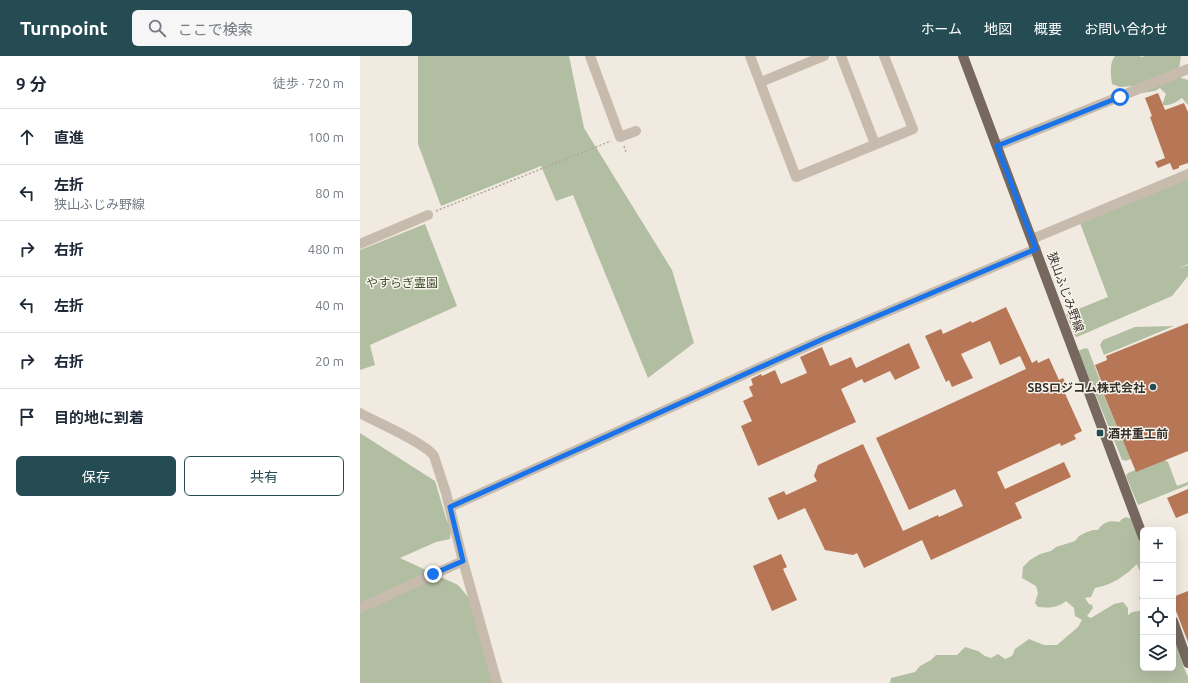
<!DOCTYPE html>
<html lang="ja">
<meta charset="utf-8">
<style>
body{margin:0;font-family:Ubuntu,"Noto Sans JP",sans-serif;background:#f6f6f7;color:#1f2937}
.controls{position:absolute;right:12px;bottom:12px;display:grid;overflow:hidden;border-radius:6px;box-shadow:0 4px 16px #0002}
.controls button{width:36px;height:36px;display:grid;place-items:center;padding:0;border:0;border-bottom:1px solid #e0e1e3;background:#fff;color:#1f2937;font:20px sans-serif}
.stop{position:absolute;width:12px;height:12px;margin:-9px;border:3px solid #1a73e8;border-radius:50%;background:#fff}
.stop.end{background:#1a73e8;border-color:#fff;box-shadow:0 1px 4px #0008}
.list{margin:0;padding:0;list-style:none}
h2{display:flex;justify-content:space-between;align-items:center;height:52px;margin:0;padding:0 16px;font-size:17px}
h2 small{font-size:13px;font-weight:400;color:#747a83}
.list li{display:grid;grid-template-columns:26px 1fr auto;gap:12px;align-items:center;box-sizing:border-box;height:56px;padding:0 16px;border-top:1px solid #e0e1e3}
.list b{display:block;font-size:15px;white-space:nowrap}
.list p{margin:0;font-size:13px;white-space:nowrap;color:#747a83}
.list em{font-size:13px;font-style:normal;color:#747a83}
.actions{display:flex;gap:8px;padding:12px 16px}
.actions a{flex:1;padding:9px 0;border:1px solid #254c53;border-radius:6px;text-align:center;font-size:14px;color:#254c53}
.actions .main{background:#254c53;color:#fff}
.icon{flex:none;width:22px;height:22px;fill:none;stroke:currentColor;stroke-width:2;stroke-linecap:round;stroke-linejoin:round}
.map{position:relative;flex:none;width:828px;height:627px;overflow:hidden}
header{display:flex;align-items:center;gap:24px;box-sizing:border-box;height:56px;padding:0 20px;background:#254c53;color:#fff}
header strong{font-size:19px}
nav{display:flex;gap:22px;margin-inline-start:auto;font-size:14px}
.search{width:280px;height:36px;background:#f6f6f7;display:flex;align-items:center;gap:10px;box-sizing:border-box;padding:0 14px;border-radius:6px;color:#747a83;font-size:15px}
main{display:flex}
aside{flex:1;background:#fff}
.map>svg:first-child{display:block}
.green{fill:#b2bea2}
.building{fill:#b77757}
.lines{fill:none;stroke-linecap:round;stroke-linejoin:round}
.path{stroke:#b3a698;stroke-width:1.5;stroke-dasharray:2 2;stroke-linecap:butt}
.minor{stroke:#c7bbad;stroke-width:10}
.major{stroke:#76685e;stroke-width:10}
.route{stroke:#1a73e8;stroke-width:5}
.poi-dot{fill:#254c53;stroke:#f8f4ec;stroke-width:1.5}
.labels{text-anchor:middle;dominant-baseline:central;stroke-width:3;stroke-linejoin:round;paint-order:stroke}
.park-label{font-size:12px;fill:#435232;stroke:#f8f4ec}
.street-label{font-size:12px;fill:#36302b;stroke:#f8f4ec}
.poi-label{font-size:12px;font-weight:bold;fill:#36302b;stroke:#f8f4ec;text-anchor:end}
</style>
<header>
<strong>Turnpoint</strong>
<div class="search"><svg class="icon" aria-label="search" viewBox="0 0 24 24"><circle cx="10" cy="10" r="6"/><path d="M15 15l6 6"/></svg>ここで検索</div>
<nav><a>ホーム</a><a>地図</a><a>概要</a><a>お問い合わせ</a></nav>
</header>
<main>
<aside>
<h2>9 分<small>徒歩 · 720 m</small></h2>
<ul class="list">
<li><svg class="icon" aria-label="ahead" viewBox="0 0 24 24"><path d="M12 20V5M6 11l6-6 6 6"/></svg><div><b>直進</b></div><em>100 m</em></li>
<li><svg class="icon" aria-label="left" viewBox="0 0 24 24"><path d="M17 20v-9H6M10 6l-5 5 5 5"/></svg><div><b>左折</b><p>狭山ふじみ野線</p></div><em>80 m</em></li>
<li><svg class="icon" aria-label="right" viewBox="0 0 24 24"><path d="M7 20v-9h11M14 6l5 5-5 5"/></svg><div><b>右折</b></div><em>480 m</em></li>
<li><svg class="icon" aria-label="left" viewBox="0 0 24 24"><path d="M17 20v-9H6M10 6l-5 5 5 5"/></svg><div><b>左折</b></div><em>40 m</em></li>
<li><svg class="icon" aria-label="right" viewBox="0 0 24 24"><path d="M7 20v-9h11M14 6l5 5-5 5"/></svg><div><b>右折</b></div><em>20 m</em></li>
<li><svg class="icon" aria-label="arrive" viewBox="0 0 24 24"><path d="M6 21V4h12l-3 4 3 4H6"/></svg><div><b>目的地に到着</b></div></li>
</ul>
<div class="actions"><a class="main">保存</a><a>共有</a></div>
</aside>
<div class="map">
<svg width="828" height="627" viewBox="0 0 828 627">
<rect width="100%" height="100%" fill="#f0eae0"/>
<g class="green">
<polygon points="58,0 209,0 224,72 312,214 334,287 288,322 213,139 196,145 181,110 81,150 58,88"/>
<path d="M755 0H779L782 1 785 0H821L819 13 821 22 828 24V49L822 42C815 47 810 50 802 49L806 38 800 32 795 35 782 37 774 30 760 31 752 28C751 20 749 7 755 0Z"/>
<polygon points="828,122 828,208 819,212 828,209 828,220 812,240 717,281 715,280 706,258 748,241 720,167"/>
<polygon points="65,168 97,250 10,289 15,309 0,314 0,194"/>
<polygon points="814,270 744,299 740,289 743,284 775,271"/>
<polygon points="725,292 728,293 741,327 744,340 771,403 765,405 764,404 762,404 718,295"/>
<polygon points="0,377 75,425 86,462 91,473 90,483 76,486 40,502 98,529 109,542 133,627 0,627"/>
<polygon points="802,403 808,406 817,430 828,426 828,429 778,449 766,420 768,417"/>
<path d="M766 461 772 463 783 487 781 496 783 498V516L779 514 777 508C765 520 752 529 735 532L731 541 725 542 729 548 732 549 733 552 727 560 731 562 754 548 763 546 768 552V559L772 556 779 555 782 552 779 541 783 538V612H813V578L819 590V597L824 612 828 621V627H530L531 622 555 616 560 610 571 604 576 599H597L605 591 618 595 625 600 631 602 638 598 645 603 652 600 655 593 669 583 684 589H697L718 571 722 564 715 560 714 552 706 545C698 552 688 552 678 551L675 547 678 537 676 530 662 522 663 511 670 504 680 498 691 495 696 491 715 485 719 480 727 476 733 474H738C743 466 750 464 759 466L762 463Z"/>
</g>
<g class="building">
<polygon points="798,37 805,54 824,47 828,56 828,107 819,110 819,112 813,114 810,107 798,112 795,106 805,102 790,61 792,60 785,42"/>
<polygon points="646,251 672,307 677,304 678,307 689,302 699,324 703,322 707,330 702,331 722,375 714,379 716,383 701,390 700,387 637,416 645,433 704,406 711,421 655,447 662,462 571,504 562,484 504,512 497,497 493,499 465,494 445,452 418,464 408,442 424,435 426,439 457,425 454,420 458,409 503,388 543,475 578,459 579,461 603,450 595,433 549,454 516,382 666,313 660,300 640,309 630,285 601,298 613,322 592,331 589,324 586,326 565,280 581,273 583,278 611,265 612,267"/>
<polygon points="828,267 828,395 776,416 744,339 742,327 735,309 747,304 746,300"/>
<polygon points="549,287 560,312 535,324 530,315 504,327 502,323 481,333 496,366 398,410 381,370 392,365 383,345 393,340 389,331 393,329 391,323 401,318 402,320 415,314 421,328 447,317 440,301 462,291 470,310 491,301 496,312"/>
<polygon points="828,433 828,457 816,462 807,442"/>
<polygon points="421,498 427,511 423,513 437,544 412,555 393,510"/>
<polygon points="828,535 828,586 813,547 813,541"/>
</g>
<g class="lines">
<g class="path">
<polyline points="264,90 266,96"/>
<polyline points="76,155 251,85"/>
</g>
<g class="minor">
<polyline points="230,0 260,81 276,75"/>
<polyline points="390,0 436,121 553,73 524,0"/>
<polyline points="481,0 515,88"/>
<polyline points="401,26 464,0"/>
<polyline points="637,90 828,13"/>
<polyline points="672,183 828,118"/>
<polyline points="0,188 68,159"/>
<path d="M0 357C16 366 66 387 74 400L86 437 103 505 137 627"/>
<polyline points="90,451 463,283 676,193"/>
<polyline points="0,552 103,505"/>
</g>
<g class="major">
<polyline points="603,0 783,481"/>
<polyline points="813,565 828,607"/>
</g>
</g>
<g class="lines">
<polyline class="route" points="73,518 103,505 90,451 463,283 676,193 637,90 760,41"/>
</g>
<g class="poi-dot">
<circle cx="793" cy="331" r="4"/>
<rect x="736" y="373" width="8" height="8" rx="2"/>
</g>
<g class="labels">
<g class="park-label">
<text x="42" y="226">やすらぎ霊園</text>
</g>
<g class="street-label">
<text transform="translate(706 236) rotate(70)">狭山ふじみ野線</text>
</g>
<g class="poi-label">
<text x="785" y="331">SBSロジコム株式会社</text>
<text x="748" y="377" text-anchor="start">酒井重工前</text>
</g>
</g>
</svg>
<div class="controls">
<button>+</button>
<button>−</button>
<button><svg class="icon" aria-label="locate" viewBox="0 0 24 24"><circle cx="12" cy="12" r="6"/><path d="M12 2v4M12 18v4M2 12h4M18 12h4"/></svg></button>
<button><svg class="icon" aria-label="layers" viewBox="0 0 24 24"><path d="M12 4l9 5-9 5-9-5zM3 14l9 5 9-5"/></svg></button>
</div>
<div class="stop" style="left:760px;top:41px"></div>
<div class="stop end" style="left:73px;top:518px"></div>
</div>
</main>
